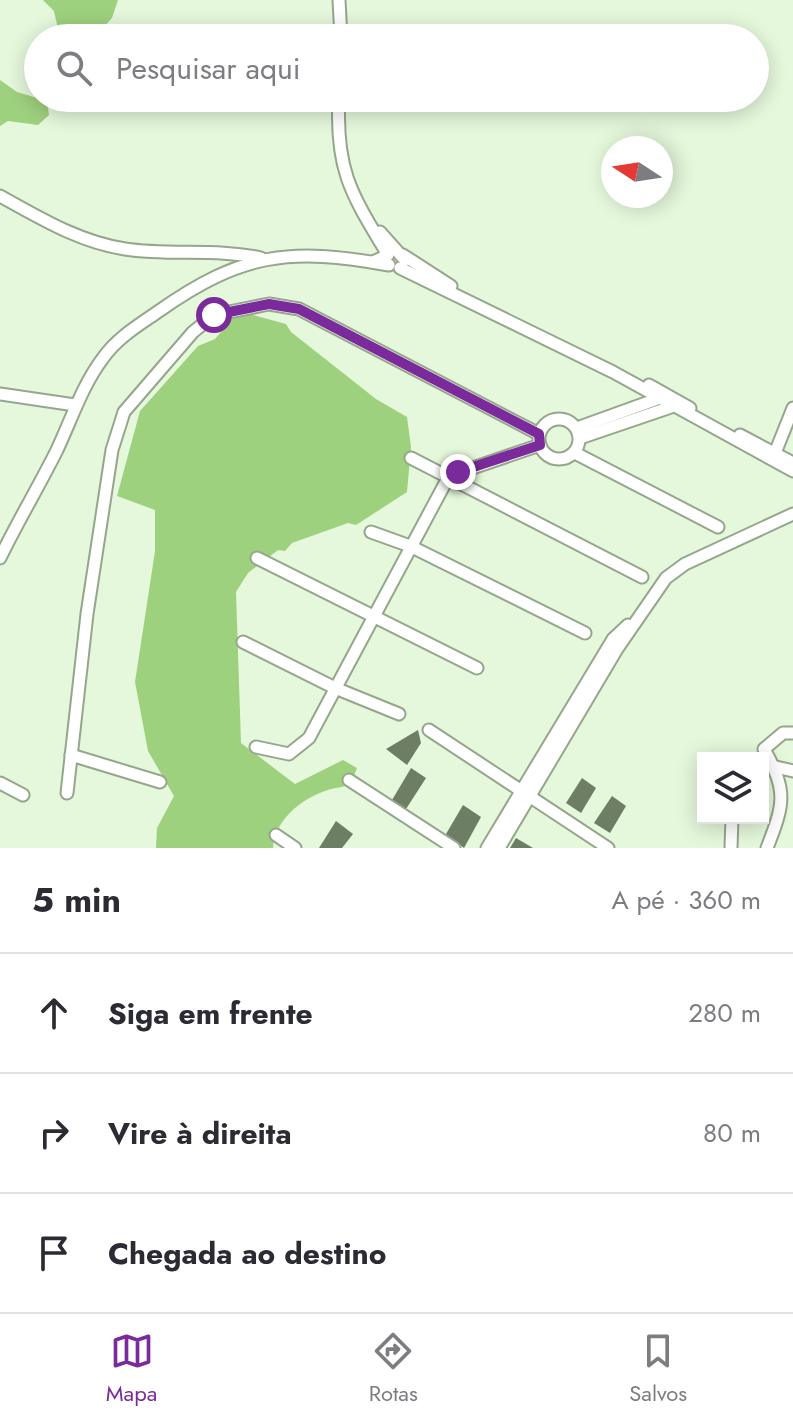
<!DOCTYPE html>
<html lang="pt">
<meta charset="utf-8">
<style>
body{margin:0;font-family:Jost,sans-serif;background:#f7f7f7;color:#2b2b33}
.controls{position:absolute;right:24px;bottom:24px;display:grid;overflow:hidden;border-radius:0px;box-shadow:0 4px 20px #0003}
.controls button{width:72px;height:72px;display:grid;place-items:center;padding:0;border:0;border-bottom:2px solid #e1e1e2;background:#fff;color:#2b2b33;font:40px sans-serif}
.compass{position:absolute;left:601px;top:136px;width:72px;height:72px;border-radius:50%;background:#fff;box-shadow:0 4px 20px #0003;rotate:282deg}
.stop{position:absolute;width:24px;height:24px;margin:-18px;border:6px solid #7a2a9a;border-radius:50%;background:#fff}
.stop.end{background:#7a2a9a;border-color:#fff;box-shadow:0 2px 8px #0008}
.list{margin:0;padding:0;list-style:none}
h2{display:flex;justify-content:space-between;align-items:center;height:104px;margin:0;padding:0 32px;font-size:34px}
h2 small{font-size:26px;font-weight:400;color:#7c7c81}
.list li{display:grid;grid-template-columns:52px 1fr auto;gap:24px;align-items:center;box-sizing:border-box;height:120px;padding:0 32px;border-top:2px solid #e1e1e2}
.list b{display:block;font-size:30px;white-space:nowrap}
.list em{font-size:26px;font-style:normal;color:#7c7c81}
.icon{flex:none;width:44px;height:44px;fill:none;stroke:currentColor;stroke-width:2;stroke-linecap:round;stroke-linejoin:round}
.map{position:relative;flex:none;width:793px;height:848px;overflow:hidden}
.search{position:absolute;background:#fff;box-shadow:0 4px 20px #0003;left:24px;right:24px;top:24px;height:88px;display:flex;align-items:center;gap:20px;box-sizing:border-box;padding:0 28px;border-radius:44px;color:#7c7c81;font-size:30px}
.sheet{height:464px;background:#fff}
nav{display:flex;justify-content:space-around;align-items:center;box-sizing:border-box;height:112px;border-top:2px solid #e1e1e2;background:#fff;font-size:22px;color:#7c7c81}
nav a{display:grid;justify-items:center;gap:4px}
nav .on{color:#7a2a9a}
.map>svg:first-child{display:block}
.forest{fill:#9ed17e}
.building{fill:#6d7e64}
.lines{fill:none;stroke-linecap:round;stroke-linejoin:round}
.minor-casing{stroke:#95a68c;stroke-width:15}
.minor{stroke:#fff;stroke-width:11}
.route{stroke:#7a2a9a;stroke-width:10}
</style>
<div class="map">
<svg width="793" height="848" viewBox="0 0 793 848">
<rect width="100%" height="100%" fill="#e5f8db"/>
<g class="forest">
<polygon points="43,0 118,0 112,18 102,29 60,38 54,11"/>
<polygon points="0,80 17,92 47,101 49,115 38,125 8,121 0,126"/>
<path d="M239 311 286 324 291 332 376 399 407 417 411 447 407 492 356 525 348 523 292 543 285 551 278 550 248 573 236 592 241 743 295 784 343 760 357 768C348 792 345 784 325 791 301 799 274 821 273 848H156L157 828 174 796 148 751 135 682 155 551V510L117 496 140 411 198 346 215 339Z"/>
</g>
<g class="building">
<polygon points="418,730 421,743 407,765 386,749"/>
<polygon points="411,768 426,778 406,809 392,800"/>
<polygon points="582,778 596,788 581,813 566,803"/>
<polygon points="612,796 626,806 610,833 594,823"/>
<polygon points="463,805 481,817 464,848 446,834"/>
<polygon points="336,821 353,834 342,848 319,848"/>
<polygon points="516,838 533,848 510,848"/>
</g>
<g class="lines">
<g class="minor-casing">
<g id="minor">
<polyline points="339,0 341,38"/>
<path d="M339 98C335 171 352 195 388 255L373 262"/>
<path d="M0 196C40 218 79 242 125 249 170 256 216 248 261 258"/>
<polyline points="380,232 405,260"/>
<polyline points="403,255 451,286"/>
<polyline points="400,268 613,372 793,471"/>
<polyline points="649,385 690,408"/>
<polyline points="0,394 75,405"/>
<circle cx="559" cy="439" r="20"/>
<polyline points="577,428 660,398"/>
<polyline points="740,435 793,463"/>
<polyline points="580,438 674,406"/>
<polyline points="575,453 718,527"/>
<polyline points="775,453 793,408"/>
<polyline points="411,458 642,577"/>
<polyline points="371,532 410,546 585,633"/>
<path d="M0 558C18 521 39 486 57 450 72 418 82 386 103 358 118 337 139 325 159 311 242 253 289 247 389 265"/>
<polyline points="257,558 477,668"/>
<polyline points="243,642 335,688 399,714"/>
<polyline points="429,730 608,848"/>
<polyline points="256,747 289,754 309,738 449,476 540,445"/>
<polyline points="71,755 160,782"/>
<polyline points="763,764 793,771"/>
<polyline points="349,780 454,848"/>
<polyline points="0,783 23,795"/>
<polyline points="67,793 87,614 112,450 124,412 193,332 214,315 269,304 299,309 539,434"/>
<polyline points="276,835 295,848"/>
<polyline points="487,848 613,639 628,625"/>
<polyline points="499,848 617,649 666,578 685,564 793,514"/>
<polyline points="731,848 732,818"/>
<path d="M767 848C784 804 788 792 764 749L783 733H793"/>
</g>
</g>
<use href="#minor" class="minor"/>
</g>
<g class="lines">
<polyline class="route" points="214,315 269,304 299,309 539,434 540,445 458,472"/>
</g>
</svg>
<div class="controls">
<button><svg class="icon" aria-label="layers" viewBox="0 0 24 24"><path d="M12 4l9 5-9 5-9-5zM3 14l9 5 9-5"/></svg></button>
</div>
<svg class="compass" viewBox="-18 -18 36 36"><path d="M0-13l5 13h-10z" fill="#e53935"/><path d="M0 13l5-13h-10z" fill="#7c7c81"/></svg>
<div class="stop" style="left:214px;top:315px"></div>
<div class="stop end" style="left:458px;top:472px"></div>
<div class="search"><svg class="icon" aria-label="search" viewBox="0 0 24 24"><circle cx="10" cy="10" r="6"/><path d="M15 15l6 6"/></svg>Pesquisar aqui</div>
</div>
<section class="sheet">
<h2>5 min<small>A pé · 360 m</small></h2>
<ul class="list">
<li><svg class="icon" aria-label="ahead" viewBox="0 0 24 24"><path d="M12 20V5M6 11l6-6 6 6"/></svg><div><b>Siga em frente</b></div><em>280 m</em></li>
<li><svg class="icon" aria-label="right" viewBox="0 0 24 24"><path d="M7 20v-9h11M14 6l5 5-5 5"/></svg><div><b>Vire à direita</b></div><em>80 m</em></li>
<li><svg class="icon" aria-label="arrive" viewBox="0 0 24 24"><path d="M6 21V4h12l-3 4 3 4H6"/></svg><div><b>Chegada ao destino</b></div></li>
</ul>
</section>
<nav>
<a class="on"><svg class="icon" aria-label="map" viewBox="0 0 24 24"><path d="M3 6l6-2 6 2 6-2v14l-6 2-6-2-6 2zM9 4v14M15 6v14"/></svg>Mapa</a>
<a><svg class="icon" aria-label="directions" viewBox="0 0 24 24"><path d="M12 3l9 9-9 9-9-9zM9 14v-3h6M13 9l2 2-2 2"/></svg>Rotas</a>
<a><svg class="icon" aria-label="saved" viewBox="0 0 24 24"><path d="M7 4h10v16l-5-4-5 4z"/></svg>Salvos</a>
</nav>
